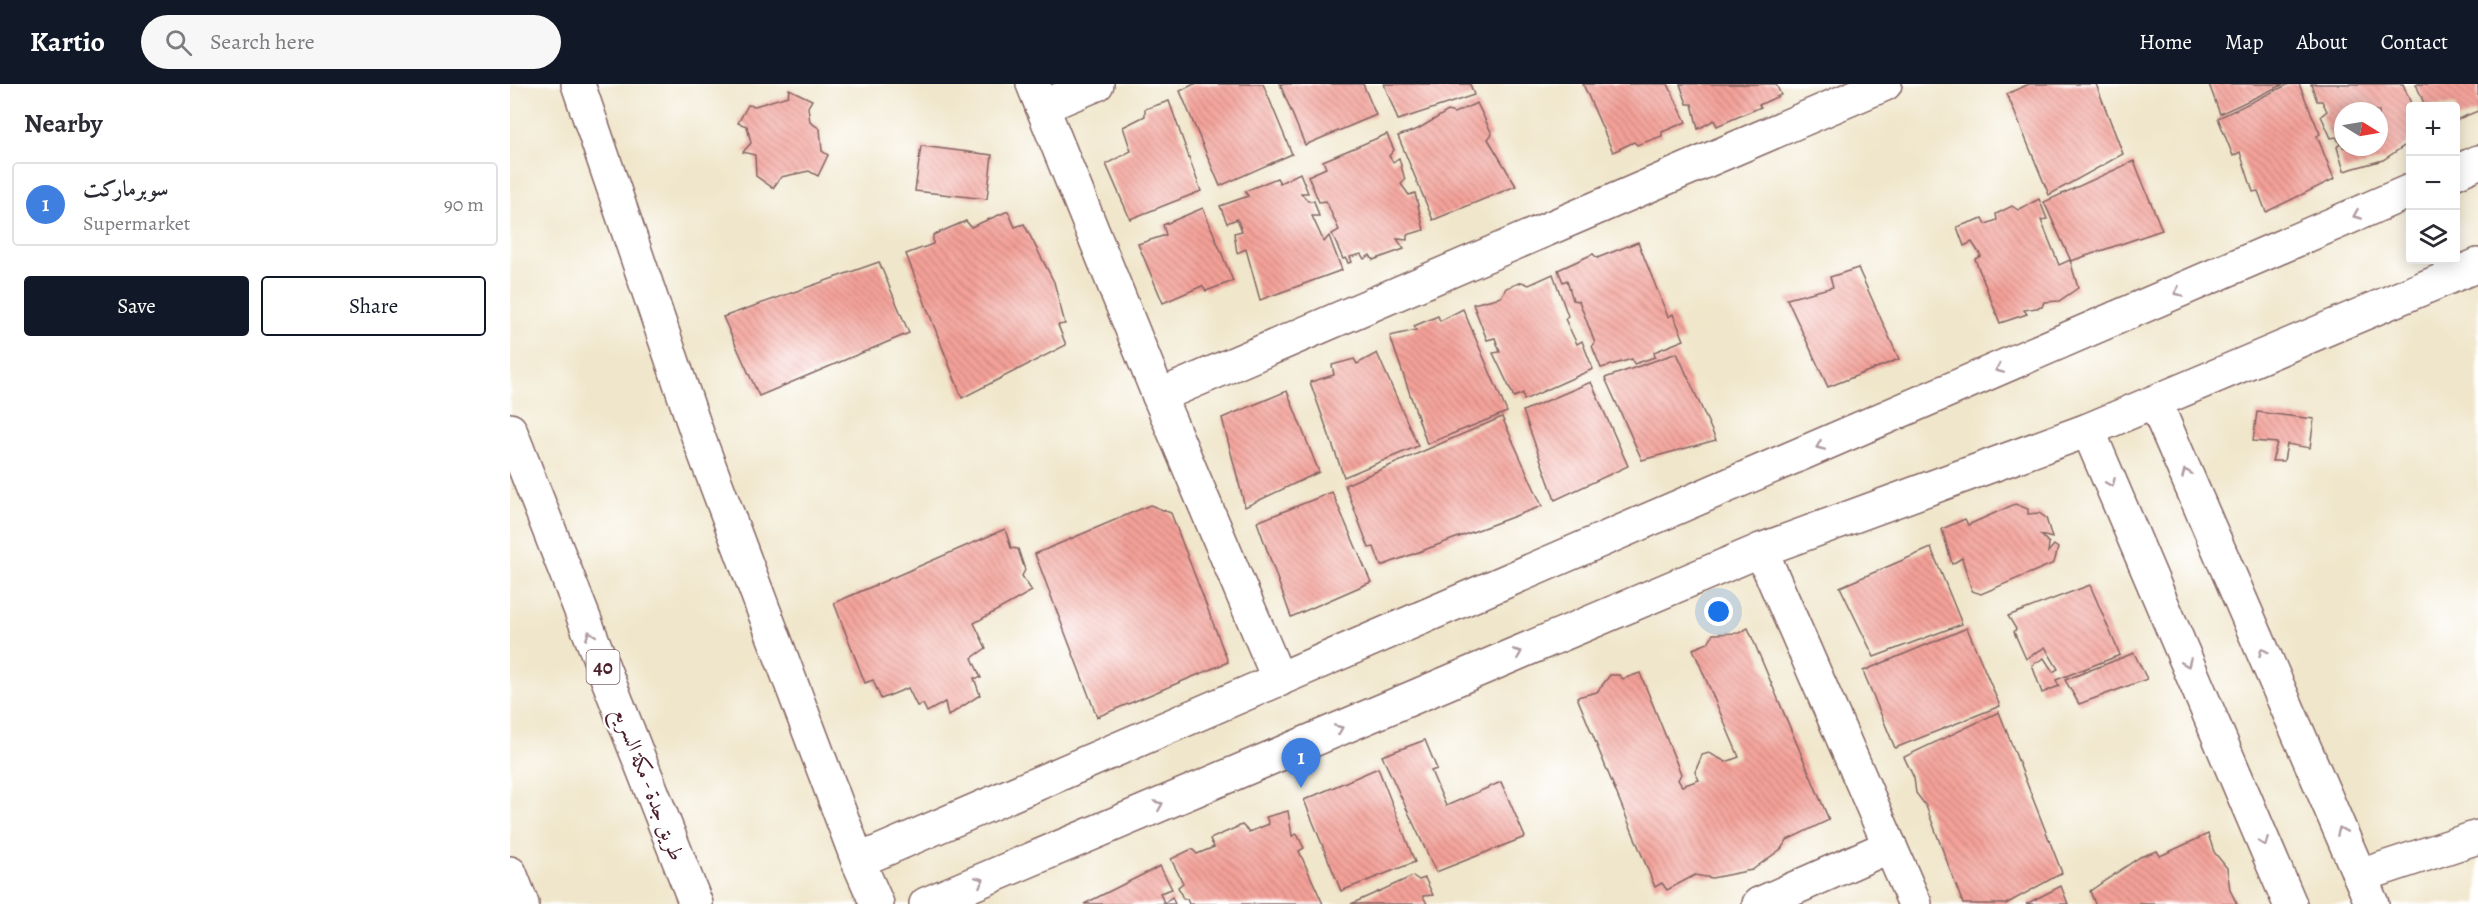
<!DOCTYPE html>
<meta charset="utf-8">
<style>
body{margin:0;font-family:Alegreya,Amiri,serif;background:#f7f7f7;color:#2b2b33}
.controls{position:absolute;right:18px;top:18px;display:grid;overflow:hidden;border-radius:6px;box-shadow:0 3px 15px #0003}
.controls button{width:54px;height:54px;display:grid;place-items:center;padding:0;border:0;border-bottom:2px solid #e1e1e2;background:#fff;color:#2b2b33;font:30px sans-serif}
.compass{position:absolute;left:1824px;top:18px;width:54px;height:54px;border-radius:50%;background:#fff;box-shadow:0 3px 15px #0003;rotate:101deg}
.you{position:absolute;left:1209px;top:528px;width:21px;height:21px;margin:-15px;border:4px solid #fff;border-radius:50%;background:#1a73e8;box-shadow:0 0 0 9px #1a73e833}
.badge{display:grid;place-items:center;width:39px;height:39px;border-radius:50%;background:#111827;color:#fff;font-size:20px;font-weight:700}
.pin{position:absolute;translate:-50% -50px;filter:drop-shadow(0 2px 3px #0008)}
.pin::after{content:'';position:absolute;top:32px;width:21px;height:18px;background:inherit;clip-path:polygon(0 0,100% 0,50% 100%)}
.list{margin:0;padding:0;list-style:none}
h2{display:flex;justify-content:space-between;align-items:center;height:78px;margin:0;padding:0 24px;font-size:26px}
h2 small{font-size:20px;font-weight:400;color:#7c7c81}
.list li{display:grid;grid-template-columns:39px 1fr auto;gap:18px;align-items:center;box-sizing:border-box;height:84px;margin:0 12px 12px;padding:0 12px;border:2px solid #e1e1e2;border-radius:6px}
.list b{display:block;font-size:22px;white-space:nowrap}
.list p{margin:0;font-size:20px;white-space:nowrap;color:#7c7c81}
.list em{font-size:20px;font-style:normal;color:#7c7c81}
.actions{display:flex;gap:12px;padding:18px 24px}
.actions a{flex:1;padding:14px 0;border:2px solid #111827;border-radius:6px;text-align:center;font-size:21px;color:#111827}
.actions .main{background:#111827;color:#fff}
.icon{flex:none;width:33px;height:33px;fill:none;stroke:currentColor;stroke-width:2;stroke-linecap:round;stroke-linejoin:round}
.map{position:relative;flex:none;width:1968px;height:820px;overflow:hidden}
header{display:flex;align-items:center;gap:36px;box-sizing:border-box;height:84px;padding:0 30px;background:#111827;color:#fff}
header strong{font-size:28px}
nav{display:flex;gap:33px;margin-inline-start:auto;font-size:21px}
.search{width:420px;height:54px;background:#f7f7f7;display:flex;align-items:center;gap:15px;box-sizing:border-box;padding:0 21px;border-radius:33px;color:#7c7c81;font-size:22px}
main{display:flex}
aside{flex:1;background:#fff}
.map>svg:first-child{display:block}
.building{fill:url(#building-back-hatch);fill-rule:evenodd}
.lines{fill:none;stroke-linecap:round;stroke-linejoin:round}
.minor-casing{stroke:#846563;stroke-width:36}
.major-casing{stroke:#846563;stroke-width:36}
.highway-casing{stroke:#846563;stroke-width:36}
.minor{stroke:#fff;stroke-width:33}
.major{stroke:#fff;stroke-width:33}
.highway{stroke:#fff;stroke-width:33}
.oneway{stroke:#ae9aa0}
.labels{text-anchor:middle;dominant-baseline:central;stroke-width:4.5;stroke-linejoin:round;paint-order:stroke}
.shield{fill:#fff;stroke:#80626b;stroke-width:1.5}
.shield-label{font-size:20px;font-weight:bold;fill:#4a1f2b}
.street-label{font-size:21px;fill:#4a1f2b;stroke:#fff}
</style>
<header>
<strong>Kartio</strong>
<div class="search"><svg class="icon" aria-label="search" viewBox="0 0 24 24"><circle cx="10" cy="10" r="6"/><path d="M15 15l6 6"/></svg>Search here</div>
<nav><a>Home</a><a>Map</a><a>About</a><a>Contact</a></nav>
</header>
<main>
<aside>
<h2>Nearby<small></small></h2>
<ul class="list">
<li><span class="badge" style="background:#3f7fe0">1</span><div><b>سوبرماركت</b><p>Supermarket</p></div><em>90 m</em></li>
</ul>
<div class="actions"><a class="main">Save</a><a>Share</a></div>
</aside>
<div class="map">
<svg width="1968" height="820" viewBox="0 0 1968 820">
<defs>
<pattern id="building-back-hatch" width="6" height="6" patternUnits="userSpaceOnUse" patternTransform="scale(1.5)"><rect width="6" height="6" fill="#f4a199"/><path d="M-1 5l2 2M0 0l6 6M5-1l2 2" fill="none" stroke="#c8837d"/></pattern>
</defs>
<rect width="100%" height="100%" fill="#fff"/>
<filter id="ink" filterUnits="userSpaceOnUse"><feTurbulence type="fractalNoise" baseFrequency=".0167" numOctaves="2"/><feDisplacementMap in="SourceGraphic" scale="12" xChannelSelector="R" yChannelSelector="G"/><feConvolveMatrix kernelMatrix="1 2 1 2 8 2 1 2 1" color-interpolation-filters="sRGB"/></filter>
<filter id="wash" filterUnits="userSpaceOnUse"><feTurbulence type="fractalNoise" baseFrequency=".008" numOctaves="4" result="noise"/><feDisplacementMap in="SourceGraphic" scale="24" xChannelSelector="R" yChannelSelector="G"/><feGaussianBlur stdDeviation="1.35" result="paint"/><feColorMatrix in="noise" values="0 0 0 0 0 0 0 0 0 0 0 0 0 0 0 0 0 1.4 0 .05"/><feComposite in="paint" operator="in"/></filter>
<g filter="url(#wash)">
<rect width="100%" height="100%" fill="#f0e6cb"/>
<g id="blocks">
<g class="building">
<polygon points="684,0 753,0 782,70 710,102 670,7"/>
<polygon points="770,0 853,0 866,31 795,61"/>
<polygon points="874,0 960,0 964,11 888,36"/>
<polygon points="1073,0 1158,0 1176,38 1152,48 1152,52 1127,61 1124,58 1103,68"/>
<polygon points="1170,0 1266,0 1271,11 1249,21 1251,23 1207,42 1204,36 1188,45 1182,20 1177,20"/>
<polygon points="1519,0 1586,0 1613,70 1539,111 1497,10"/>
<polygon points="1699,0 1774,0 1710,30"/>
<polygon points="1779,0 1789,0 1810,50 1807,52 1824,95 1756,128 1748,107 1743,108 1730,68 1723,72 1708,34"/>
<path d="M1801 0H1893L1902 22 1900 58 1873 76 1834 87 1827 63 1830 60 1826 53 1821 54 1811 32 1817 27 1812 17H1807ZM1833 27H1869V63H1833Z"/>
<polygon points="1906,0 1968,0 1968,27 1946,36 1946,22 1915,22"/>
<polygon points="279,5 302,16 298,23 300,38 310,45 312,67 318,71 308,92 299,87 271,93 263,104 246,92 245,71 233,68 241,59 237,42 228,39 238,21 245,22 278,12"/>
<polygon points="659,17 691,107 620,135 596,80 621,67 613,43 635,32 635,25"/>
<polygon points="967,19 982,50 978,55 1006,102 923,136 888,52 908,45 938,27 944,29"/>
<polygon points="877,50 884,66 879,72 883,78 889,74 895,96 891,100 899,111 905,109 914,146 897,151 897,156 887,155 894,165 863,176 860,171 854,175 851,170 840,173 842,178 838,179 836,174 833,175 822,150 829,146 816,117 809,118 798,92 816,84 813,77"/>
<polygon points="411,62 482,71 477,115 405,107"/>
<polygon points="1624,77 1652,146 1561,177 1534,118"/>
<polygon points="790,89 798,109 791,109 798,117 804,117 809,132 802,132 814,158 819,152 832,186 750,216 736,165 727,169 724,149 732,147 727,135 717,139 710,122 738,112 735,107 767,94 770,99"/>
<polygon points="1529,115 1537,135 1531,136 1549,181 1560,176 1568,204 1549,217 1534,218 1532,223 1514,226 1517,230 1490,239 1465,175 1471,172 1462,158 1454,162 1447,143 1473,134 1476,140 1487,136 1486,130 1502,122 1508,126"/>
<polygon points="693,124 723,197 696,207 692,202 653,219 628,160 656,151 653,141"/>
<polygon points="498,127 505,143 514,140 544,198 555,240 548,241 556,261 452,314 396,170 423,160 423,151 456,137 461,143"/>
<polygon points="1128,158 1158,233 1163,230 1174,256 1144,268 1145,273 1124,280 1122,275 1091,284 1082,262 1085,259 1069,217 1063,216 1057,196 1053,198 1048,186 1083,170 1087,174"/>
<polygon points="369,178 399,249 249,312 213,233"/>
<polygon points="1348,184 1389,275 1318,303 1277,215 1323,203 1320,193"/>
<polygon points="1043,190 1058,232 1055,235 1067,260 1072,257 1083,285 1014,316 1013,309 1004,313 983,269 990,268 985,254 977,256 963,220 991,213 996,204 1012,198 1019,201"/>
<polygon points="953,225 997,328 917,360 880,252 906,246 904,242 928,232 930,237"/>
<polygon points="867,269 908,362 834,393 800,298 824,291 822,281 844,275 847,280"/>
<polygon points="1167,269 1206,356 1132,376 1095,294"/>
<polygon points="1081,298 1118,382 1045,416 1013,327"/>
<polygon points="777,307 809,388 735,423 712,334"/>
<polygon points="1747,328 1804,335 1800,364 1777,360 1774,377 1762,377 1767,359 1743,357"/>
<polygon points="992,333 1032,422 871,482 864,463 859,464 835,401"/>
<polygon points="822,408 861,498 781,533 747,438"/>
<polygon points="1505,420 1518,425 1518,430 1529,429 1536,434 1542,454 1531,451 1539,459 1538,468 1544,461 1548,464 1544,479 1471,510 1462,507 1452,474 1442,480 1432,445 1455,435 1458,441"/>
<polygon points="640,421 661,429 718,578 587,633 525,470"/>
<polygon points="495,445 501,464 508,465 515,486 512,492 522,507 464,539 476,564 462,574 471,594 464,594 470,611 438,632 435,618 417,628 413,620 407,622 398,604 371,615 363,596 355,599 324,519"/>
<polygon points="1421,464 1452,540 1364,573 1330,503"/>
<polygon points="1580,501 1610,571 1546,596 1549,602 1532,609 1522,581 1534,574 1543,588 1548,585 1535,563 1516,575 1504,548 1506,545 1498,532"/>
<polygon points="1238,544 1319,736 1277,756 1271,765 1242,786 1202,794 1185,791 1157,806 1152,799 1145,803 1067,613 1087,608 1100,591 1109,591 1113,595 1130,589 1171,690 1168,696 1172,702 1189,696 1185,688 1192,671 1199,669 1216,678 1229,673 1183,565 1198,559 1203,550 1229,549"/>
<polygon points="1457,544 1490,622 1385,664 1353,587"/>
<polygon points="1624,569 1637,595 1569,620 1555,596"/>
<polygon points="1489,628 1552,789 1496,820 1453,820 1424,743 1416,722 1406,709 1404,694 1394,673"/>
<polygon points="915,656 927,685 921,687 936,722 991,698 1015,753 926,788 872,672"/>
<polygon points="868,684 905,778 831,807 794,716"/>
<polygon points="778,727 782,752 787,750 794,764 789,767 813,820 679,820 677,815 673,815 668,803 673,799 661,775 682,765 687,770 704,763 700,755 732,741 739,748 759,740 756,733"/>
<polygon points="1698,750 1704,768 1717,784 1720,806 1727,820 1585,820 1580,807 1630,773 1647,767 1650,772"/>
<polygon points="650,782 662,805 650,809 654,819 662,813 665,820 574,820"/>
<polygon points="903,792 909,796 915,794 923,811 913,812 917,820 841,820"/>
<polygon points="1551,802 1558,820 1516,820"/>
</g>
</g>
</g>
<g filter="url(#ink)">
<use href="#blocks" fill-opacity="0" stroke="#846563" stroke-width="1.5"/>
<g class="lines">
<g class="minor-casing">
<g id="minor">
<polyline points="523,0 649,312 769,596"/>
<polyline points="532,23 587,0"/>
<polyline points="1946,88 1968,78"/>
<polyline points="649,312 1375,0"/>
<polyline points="1645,318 1862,820"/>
<polyline points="1578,346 1780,820"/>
<polyline points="1251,466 1405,820"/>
<polyline points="348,777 1900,107"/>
<polyline points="1850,792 1968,753"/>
<polyline points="416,820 1251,466 1578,346 1968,181"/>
<polyline points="1249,820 1380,762"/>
</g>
</g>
<g class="major-casing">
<polyline id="major" points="68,0 188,352 348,777 367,820"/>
</g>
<g class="highway-casing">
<g id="highway">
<polyline points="0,346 186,820"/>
<polyline points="0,789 12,820"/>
</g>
</g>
<use href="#minor" class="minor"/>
<use href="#major" class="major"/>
<use href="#highway" class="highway"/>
</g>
<defs><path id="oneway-chevron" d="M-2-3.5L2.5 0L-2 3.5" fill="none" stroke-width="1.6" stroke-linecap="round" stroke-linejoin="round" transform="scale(1.5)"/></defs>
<g class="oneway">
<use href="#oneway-chevron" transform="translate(1847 131) rotate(157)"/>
<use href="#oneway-chevron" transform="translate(1668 208) rotate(157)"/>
<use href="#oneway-chevron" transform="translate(1489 285) rotate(157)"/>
<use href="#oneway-chevron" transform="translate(1310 362) rotate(157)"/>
<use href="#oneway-chevron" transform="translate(1676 389) rotate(-113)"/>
<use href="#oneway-chevron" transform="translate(1601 399) rotate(67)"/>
<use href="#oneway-chevron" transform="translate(80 551) rotate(-111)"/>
<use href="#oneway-chevron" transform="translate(1753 568) rotate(-113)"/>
<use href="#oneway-chevron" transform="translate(1008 569) rotate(-23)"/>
<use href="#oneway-chevron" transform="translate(1677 579) rotate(67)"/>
<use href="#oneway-chevron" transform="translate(829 645) rotate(-23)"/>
<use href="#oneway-chevron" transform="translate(649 721) rotate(-23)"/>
<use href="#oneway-chevron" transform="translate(1831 747) rotate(-113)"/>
<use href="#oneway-chevron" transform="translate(1754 758) rotate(67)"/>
<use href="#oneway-chevron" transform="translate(470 797) rotate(-23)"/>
</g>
</g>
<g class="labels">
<rect class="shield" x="76.5" y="566" width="33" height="34" rx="4.5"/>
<g class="shield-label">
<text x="93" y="583">40</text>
</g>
<g class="street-label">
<text transform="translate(139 700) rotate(69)">طريق جدة - مكة السريع</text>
</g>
</g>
</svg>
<div class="controls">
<button>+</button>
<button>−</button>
<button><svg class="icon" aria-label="layers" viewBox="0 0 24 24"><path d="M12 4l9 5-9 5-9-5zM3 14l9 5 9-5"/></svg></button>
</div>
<svg class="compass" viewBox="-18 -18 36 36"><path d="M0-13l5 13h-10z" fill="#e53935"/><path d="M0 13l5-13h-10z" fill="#7c7c81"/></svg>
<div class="you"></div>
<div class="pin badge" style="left:791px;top:704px;background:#3f7fe0">1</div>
</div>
</main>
